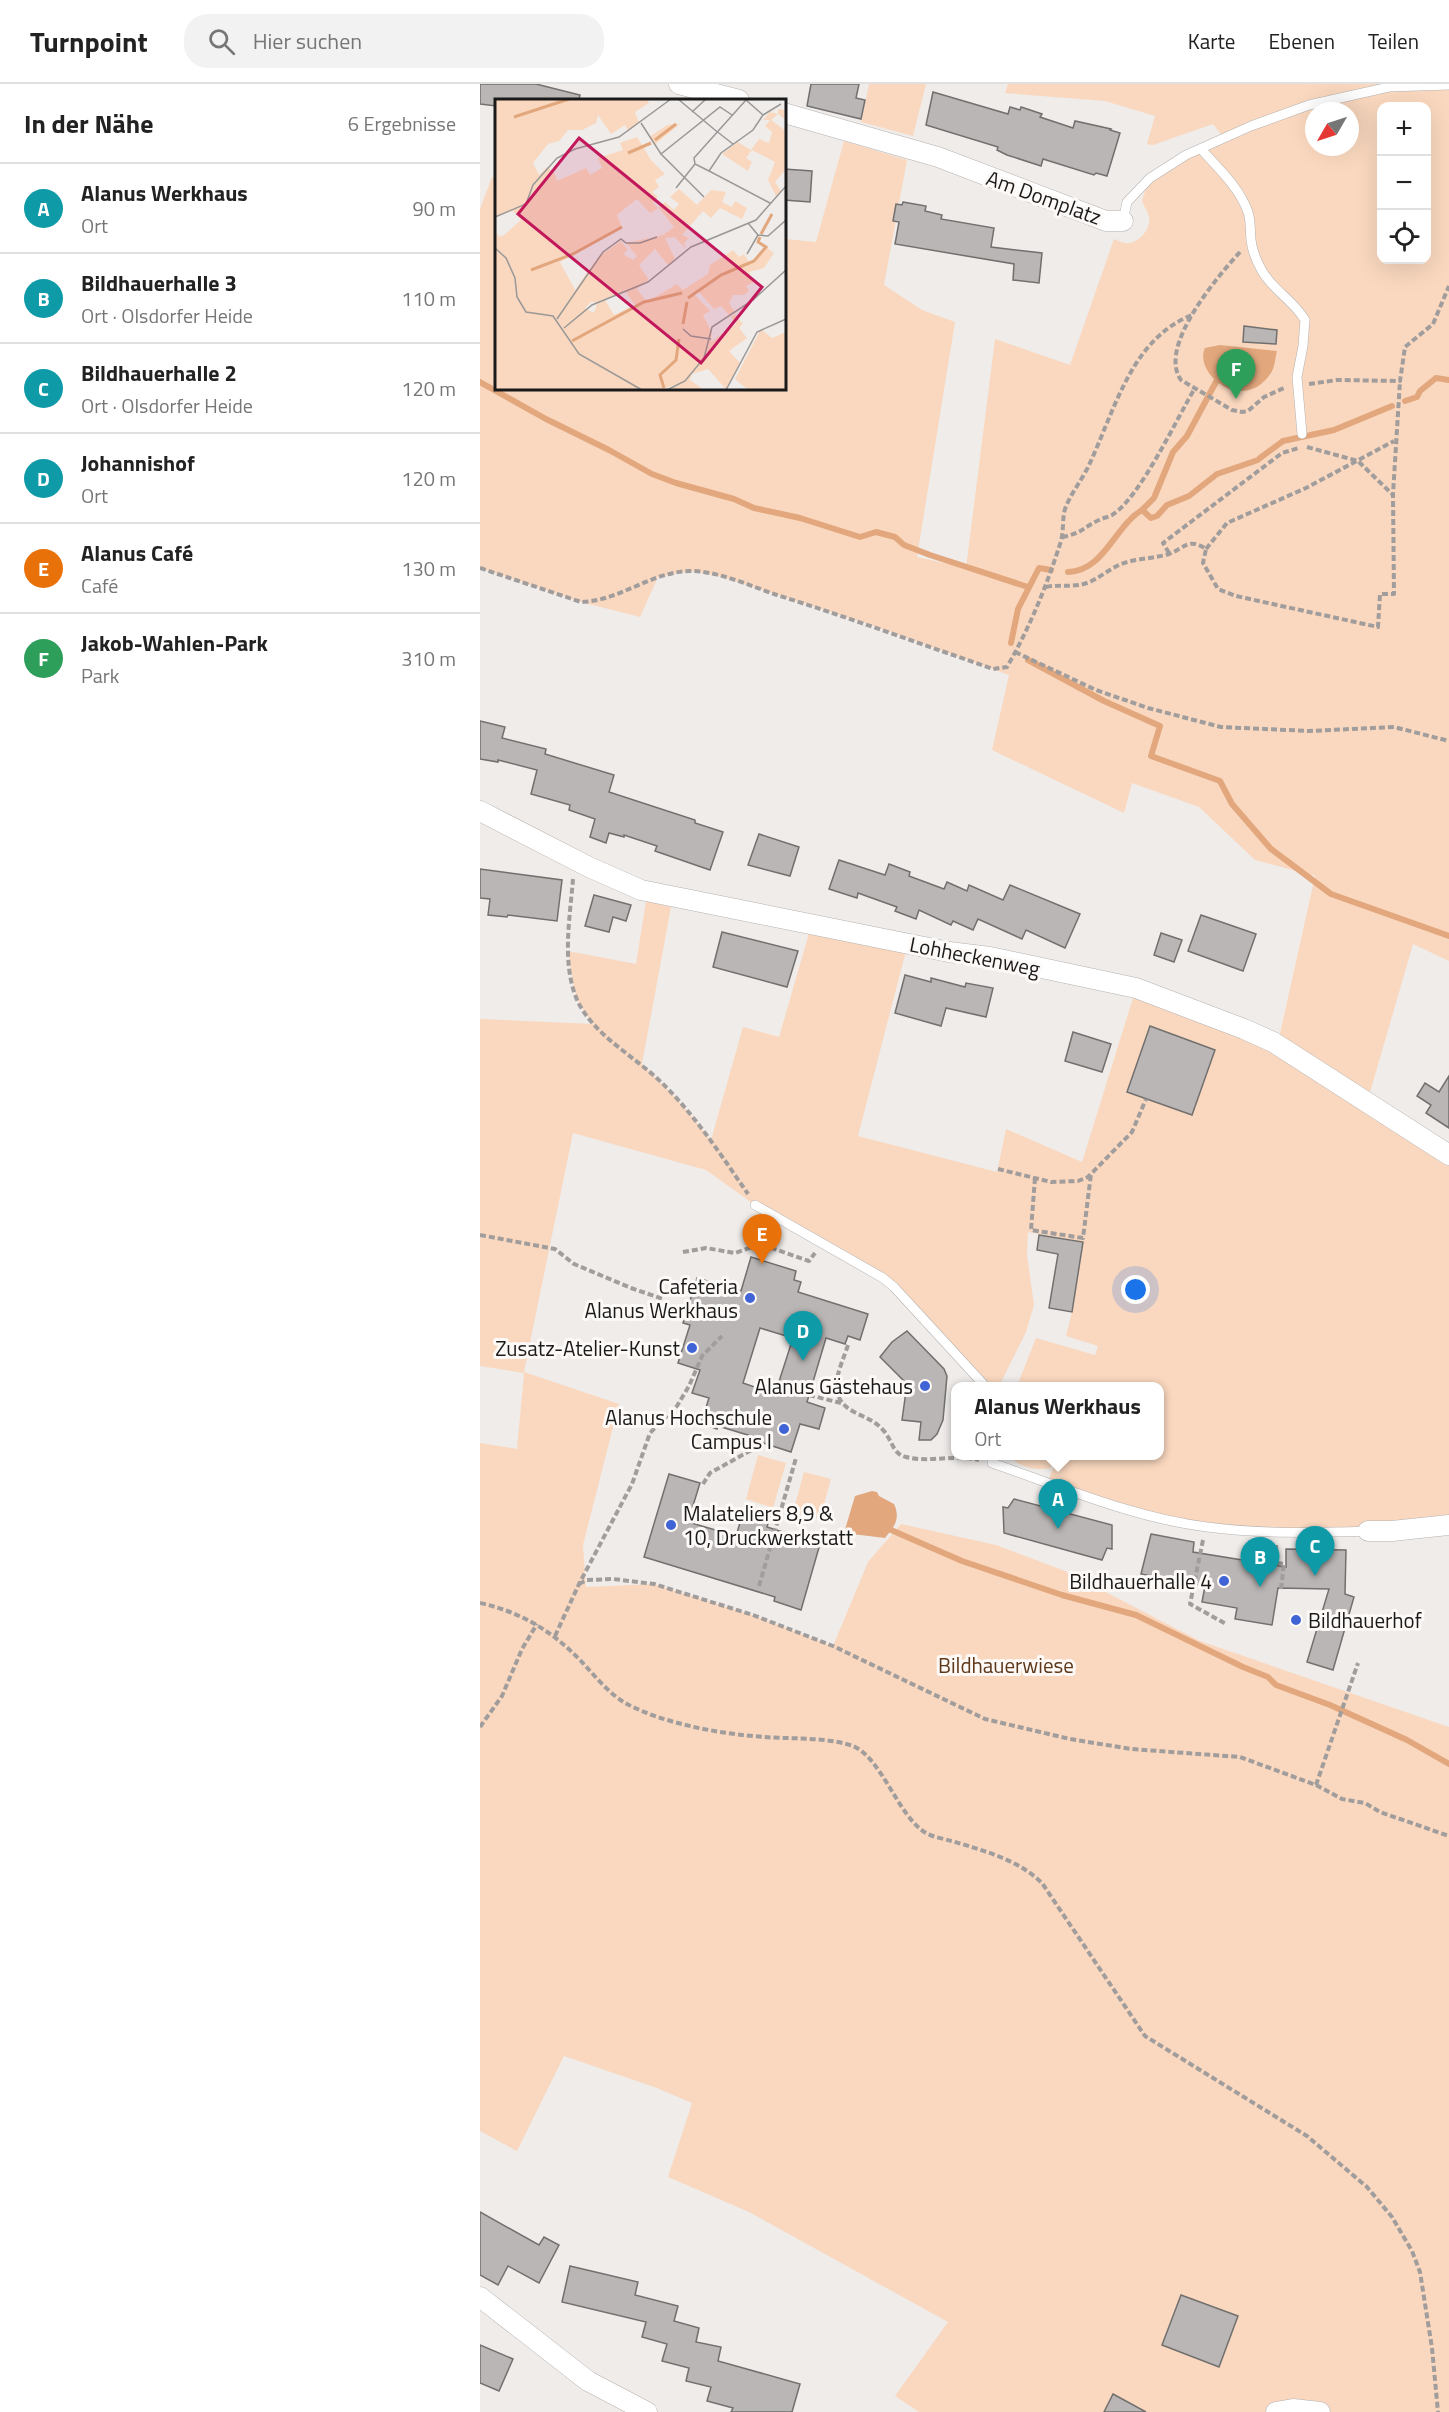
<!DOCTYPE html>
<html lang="de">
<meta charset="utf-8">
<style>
body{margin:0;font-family:"Titillium Web",sans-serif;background:#f2f2f2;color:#222}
.controls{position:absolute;right:18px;top:18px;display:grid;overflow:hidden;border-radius:12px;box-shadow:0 6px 24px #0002}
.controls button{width:54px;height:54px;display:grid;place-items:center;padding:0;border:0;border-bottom:2px solid #e0e0e0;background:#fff;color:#222;font:30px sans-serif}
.compass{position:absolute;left:825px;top:18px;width:54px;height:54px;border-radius:50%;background:#fff;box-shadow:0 6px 24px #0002;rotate:231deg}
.you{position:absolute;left:656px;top:1206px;width:21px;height:21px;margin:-15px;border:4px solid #fff;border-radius:50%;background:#1a73e8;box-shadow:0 0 0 9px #1a73e833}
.badge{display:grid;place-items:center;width:39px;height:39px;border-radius:50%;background:#b45309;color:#fff;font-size:20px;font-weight:700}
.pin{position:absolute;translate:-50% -50px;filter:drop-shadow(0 2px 3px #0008)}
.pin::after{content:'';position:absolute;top:32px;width:21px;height:18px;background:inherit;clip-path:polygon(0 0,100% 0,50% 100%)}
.popup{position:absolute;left:471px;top:1298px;width:213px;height:78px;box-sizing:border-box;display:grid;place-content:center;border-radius:12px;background:#fff;filter:drop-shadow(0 2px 4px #0005);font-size:20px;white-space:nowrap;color:#767676}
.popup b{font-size:22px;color:#222}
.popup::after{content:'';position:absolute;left:50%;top:100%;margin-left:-12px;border:12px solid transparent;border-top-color:#fff}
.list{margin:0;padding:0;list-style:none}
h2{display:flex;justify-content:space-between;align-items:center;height:78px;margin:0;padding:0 24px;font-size:26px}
h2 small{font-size:20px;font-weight:400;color:#767676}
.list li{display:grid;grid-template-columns:39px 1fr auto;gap:18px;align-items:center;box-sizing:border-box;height:90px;padding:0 24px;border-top:2px solid #e0e0e0}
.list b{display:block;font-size:22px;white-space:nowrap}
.list p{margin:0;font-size:20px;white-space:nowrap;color:#767676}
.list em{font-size:20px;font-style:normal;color:#767676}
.icon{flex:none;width:33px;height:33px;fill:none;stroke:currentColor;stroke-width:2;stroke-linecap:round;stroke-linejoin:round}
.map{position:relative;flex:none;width:969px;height:2328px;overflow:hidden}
header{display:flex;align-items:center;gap:36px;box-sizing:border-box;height:84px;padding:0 30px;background:#fff;border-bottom:2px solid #e0e0e0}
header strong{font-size:28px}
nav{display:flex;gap:33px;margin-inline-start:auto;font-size:21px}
.search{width:420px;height:54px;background:#f2f2f2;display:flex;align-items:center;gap:15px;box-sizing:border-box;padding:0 21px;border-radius:24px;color:#767676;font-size:22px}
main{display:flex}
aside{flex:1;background:#fff}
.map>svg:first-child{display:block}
.green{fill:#fad8bf;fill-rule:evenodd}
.water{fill:#e2a77d}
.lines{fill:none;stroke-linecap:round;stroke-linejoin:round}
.stream{stroke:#e2a77d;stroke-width:6}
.building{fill:#b9b6b5;stroke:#72706e;stroke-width:1.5;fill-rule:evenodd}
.service-casing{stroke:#b5b2b0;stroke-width:10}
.minor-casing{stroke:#b5b2b0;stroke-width:21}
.path{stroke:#a09d9c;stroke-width:4;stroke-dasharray:6 3;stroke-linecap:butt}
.service{stroke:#fff;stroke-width:9}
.minor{stroke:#fff;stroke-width:20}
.poi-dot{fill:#4063d5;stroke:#fcf9f7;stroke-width:2}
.labels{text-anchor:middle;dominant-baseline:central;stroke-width:6;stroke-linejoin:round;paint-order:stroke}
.street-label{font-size:21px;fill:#1b1a1a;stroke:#fcf9f7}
.poi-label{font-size:21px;fill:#1b1a1a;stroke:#fcf9f7;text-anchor:end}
.park-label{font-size:21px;fill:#5f3819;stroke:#fcf9f7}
.inset-river{fill:none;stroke:#e2a77d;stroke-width:3}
.inset-road{fill:none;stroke:#9a9897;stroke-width:1.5}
.view{fill:#c2185b;fill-opacity:0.15;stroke:#c2185b;stroke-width:3}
.inset-edge{fill:none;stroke:#1b1a1a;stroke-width:3}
</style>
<header>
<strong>Turnpoint</strong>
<div class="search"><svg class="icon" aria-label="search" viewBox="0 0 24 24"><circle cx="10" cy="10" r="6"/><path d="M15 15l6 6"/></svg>Hier suchen</div>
<nav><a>Karte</a><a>Ebenen</a><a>Teilen</a></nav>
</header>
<main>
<aside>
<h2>In der Nähe<small>6 Ergebnisse</small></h2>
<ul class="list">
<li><span class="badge" style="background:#0f9aa8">A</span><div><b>Alanus Werkhaus</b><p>Ort</p></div><em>90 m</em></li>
<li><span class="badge" style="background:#0f9aa8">B</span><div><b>Bildhauerhalle 3</b><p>Ort · Olsdorfer Heide</p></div><em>110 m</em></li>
<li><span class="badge" style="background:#0f9aa8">C</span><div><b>Bildhauerhalle 2</b><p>Ort · Olsdorfer Heide</p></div><em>120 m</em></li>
<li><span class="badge" style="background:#0f9aa8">D</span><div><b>Johannishof</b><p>Ort</p></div><em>120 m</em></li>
<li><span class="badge" style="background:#e8710a">E</span><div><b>Alanus Café</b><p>Café</p></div><em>130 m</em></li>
<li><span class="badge" style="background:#2e9e5b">F</span><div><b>Jakob-Wahlen-Park</b><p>Park</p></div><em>310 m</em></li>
</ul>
</aside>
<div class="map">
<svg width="969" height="2328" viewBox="0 0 969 2328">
<rect width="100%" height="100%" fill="#efecea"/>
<g class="green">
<polygon points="389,0 446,0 433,52 381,38"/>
<path d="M528 0H969V877L933 860 891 1005 883 1024 969 1082V1440L795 1449 665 1430 568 1398 575 1379 570 1384C556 1387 539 1383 529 1372H680V1302H537L556 1254 615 1271 618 1262 586 1252 592 1228 603 1158 548 1148 547 1171 554 1221 546 1248 519 1302H505L414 1203 275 1121 226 1086 93 1049 44 1288 139 1320 103 1461 106 1503 174 1500 273 1531 353 1562 388 1478 421 1440 516 1461 585 1487 720 1557 969 1643V2328H439L415 2312 468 2238 269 2128 188 2093 212 2019 177 2004 84 1972 37 2067 0 2047V1359L37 1365 44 1289 0 1282V935L113 940 98 918 94 905 88 867 156 880 166 817 191 823 162 980 199 1017 231 1056 263 943 299 953 332 839 428 859 378 1052 517 1088 526 1045 602 1078 653 914 678 919 799 954 835 792 775 776 719 723 652 699 644 729 512 666 529 591 388 540 242 493 210 487 178 493 160 533 101 518 0 484V125L12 93 16 95V304H304L305 155 336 158 364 57 427 76 404 201 442 226 475 238 437 473 486 484 515 255 590 281 634 155C639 157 644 160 649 159 659 158 671 145 669 134 668 127 663 122 662 116L670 94 743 53 733 40 673 61 667 60 675 32 625 17 525 9ZM902 22H946V176H902ZM834 27H870V63H834Z"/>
<polygon points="278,1371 306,1379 293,1424 266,1415"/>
<polygon points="324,1388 351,1395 340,1435 313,1428"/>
</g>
<g class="water">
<path d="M740 261 797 267C795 274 795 283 791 289 762 332 713 288 725 264Z"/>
<path d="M392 1407 397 1408 399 1412 414 1420C421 1435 414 1443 405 1454L364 1449 375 1412Z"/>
</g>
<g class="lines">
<g class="stream">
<polyline points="0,298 66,335 129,366 172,390 196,399 254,415 274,424 320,434 380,453 396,448 415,453 424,461 450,471 548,503"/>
<polyline points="925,317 937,313 940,307 956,294 969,296"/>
<polyline points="780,374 803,357 854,346 912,322"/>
<polyline points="662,426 674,414 693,368 707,352 737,296"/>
<path d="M588 488C624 487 634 443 662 426L671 434 677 432 687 421 709 412 737 390 778 376"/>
<polyline points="531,559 538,525 559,484 571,486"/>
<polyline points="548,576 624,617 680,642 671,672 740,697 752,720 791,765 851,810 969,852"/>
<polyline points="411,1446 482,1477 582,1511 656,1531 763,1583 788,1593 796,1601 850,1621 927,1656 969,1680"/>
</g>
</g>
<g class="building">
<polygon points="0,0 56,0 100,11 99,16 16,16 16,22 0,20"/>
<polygon points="331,0 379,0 376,14 385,16 381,35 327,22"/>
<polygon points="453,8 528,30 530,23 540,26 541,23 562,30 560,33 593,44 595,37 631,45 630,46 640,49 627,92 616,89 614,91 563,75 561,82 527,71 517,66 518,63 446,41"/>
<polygon points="304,85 332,87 330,118 304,116"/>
<polygon points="423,118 446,122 445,127 462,131 461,135 514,144 511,163 562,169 559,199 533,196 534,180 415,160 419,138 413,137 416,120 422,121"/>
<polygon points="764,242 797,246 796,260 763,258"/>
<polygon points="0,637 25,643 22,654 66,665 65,670 134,691 129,708 215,736 215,739 243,748 230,786 175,767 177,762 144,751 144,753 129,749 126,759 110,753 115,735 89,726 90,721 51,710 57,686 18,676 18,678 0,675"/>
<polygon points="279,750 319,763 310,792 268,781"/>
<polygon points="359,776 405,791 409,780 430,788 429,792 464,805 467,798 487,807 489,801 523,816 530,801 600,830 585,864 546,846 542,855 498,835 493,846 473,837 471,841 439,826 436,835 415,827 417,823 378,809 377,814 349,805"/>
<polygon points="0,785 82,796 77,837 28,831 27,833 8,831 10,815 0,814"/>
<polygon points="114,811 151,821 146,837 133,833 129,848 105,842"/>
<polygon points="721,831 776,850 763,887 708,867"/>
<polygon points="242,848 318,867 307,903 233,883"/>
<polygon points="681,849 702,856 694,878 674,871"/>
<polygon points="425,891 451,898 451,894 485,903 486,899 513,904 506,933 466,924 461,942 415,929"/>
<polygon points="670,942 735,966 712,1031 647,1008"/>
<polygon points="593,948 631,960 622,988 585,977"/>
<polygon points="969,992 969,1044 946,1029 951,1021 937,1012 945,999 959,1008"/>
<polygon points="559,1151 603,1158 592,1228 569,1224 578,1170 557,1166"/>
<path d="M271 1173 316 1187 314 1196 321 1198 318 1208 388 1230 380 1256 368 1252 365 1260 346 1254 327 1318 345 1324 339 1345 320 1340 311 1368 280 1358 281 1355 238 1342 237 1345 221 1339 229 1314 212 1309 220 1286 198 1279 210 1241 203 1239 217 1194 261 1207ZM280 1244 313 1254 295 1310 263 1299Z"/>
<polygon points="427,1247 464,1285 467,1292 463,1336 457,1350 451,1356 439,1356 441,1338 422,1336 427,1300 400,1273 412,1258"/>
<polygon points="189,1390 220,1399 208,1438 256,1452 265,1422 291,1429 287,1443 340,1460 321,1526 294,1517 295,1513 164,1473"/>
<polygon points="534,1415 632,1441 632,1465 627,1464 622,1476 524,1449 523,1423 528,1424"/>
<polygon points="671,1450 714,1458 713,1468 806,1483 806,1465 866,1466 865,1510 874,1513 853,1586 827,1578 849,1505 798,1504 792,1541 755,1535 757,1524 722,1518 725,1502 661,1490"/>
<polygon points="0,2128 59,2161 64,2153 79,2161 59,2199 28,2182 18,2201 0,2191"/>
<polygon points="90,2182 158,2198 155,2211 198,2222 194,2237 219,2244 216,2258 241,2263 238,2277 320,2300 312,2328 251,2328 253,2324 227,2317 231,2303 206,2297 209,2284 182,2277 187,2260 162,2253 166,2238 82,2218"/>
<polygon points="701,2211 758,2232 739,2283 682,2261"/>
<polygon points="0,2261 33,2275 19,2307 0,2299"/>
<polygon points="633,2310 666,2328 624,2328"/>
</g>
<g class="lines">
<g class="service-casing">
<g id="service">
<path d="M721 65C738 84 759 103 768 128 771 138 770 146 771 156 772 166 777 178 782 187 793 206 814 217 825 236L823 262 817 293 822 350"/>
<polyline points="643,137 647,118 670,94 706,71 771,42 829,21 909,3 969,1"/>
<polyline points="275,1121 403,1194 414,1203 505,1302"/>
<path d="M512 1372V1379C582 1403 654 1434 727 1443 781 1450 835 1449 888 1447"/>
</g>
</g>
<g class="minor-casing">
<g id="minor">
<polyline points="199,0 259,16"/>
<polyline points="304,29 458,73 626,137 643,137"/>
<polyline points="0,727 109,783 161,806 469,868 510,873 656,904 764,945 793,958 969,1071"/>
<polyline points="888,1447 912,1447 969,1441"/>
<polyline points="0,2213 108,2297 167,2328"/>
<polyline points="796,2328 813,2325 840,2328"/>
</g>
</g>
<g class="path">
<path d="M760 168C738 192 677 263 701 296L752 326 762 328 768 327 784 313 804 304"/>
<polyline points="829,300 857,296 920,297 925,263 953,240 969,202"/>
<polyline points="827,363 878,377 912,410"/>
<path d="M582 453C603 449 602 444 619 436 623 434 628 433 632 431 660 414 697 334 715 304"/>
<polyline points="726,465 747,439 826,404 914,357"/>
<polyline points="689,469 683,459 802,369 819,364"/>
<path d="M0 484 101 518C140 517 170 488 210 487 239 487 270 502 297 511 370 534 441 560 513 585L527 583C550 543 567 501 581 457 584 446 582 435 585 425 591 409 602 396 609 381 635 326 651 255 712 231"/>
<path d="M566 503C580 500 593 504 607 499 618 495 628 486 639 481 655 474 673 475 689 470 705 464 708 453 726 465L723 479 738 505 756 512 898 543 900 510H914L913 410 920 297"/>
<polyline points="535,568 616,606 668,624 741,643 829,647 914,643 969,657"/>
<path d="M93 795C90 834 81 881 98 918 115 952 154 972 181 998 215 1031 241 1071 268 1110"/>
<polyline points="518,1085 571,1098 598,1097 608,1093 652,1048 666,1015"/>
<polyline points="555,1094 551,1146 603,1154 611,1090"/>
<polyline points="0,1151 75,1165 94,1180 151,1204 183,1215"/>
<polyline points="203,1168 226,1164 255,1169 275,1162 286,1162 329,1177 335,1169"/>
<path d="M368 1261C359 1288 344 1313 376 1329 386 1334 395 1337 403 1346 412 1355 412 1370 426 1373 450 1379 475 1370 499 1376"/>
<polyline points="329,1311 361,1319"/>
<polyline points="223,1400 230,1389 277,1363"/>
<polyline points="723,1456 710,1520 746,1540"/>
<polyline points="796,1461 797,1479 806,1480"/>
<polyline points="780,1479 782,1459"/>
<polyline points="99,1500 107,1496 133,1495 174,1500 273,1531 353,1562 505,1635 590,1655 651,1665 760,1673 836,1701 862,1715 885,1719 900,1728 969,1752"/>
<polyline points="279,1502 316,1374"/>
<polyline points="801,1505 804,1480"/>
<path d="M0 1519C41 1528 72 1547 101 1577 115 1592 129 1610 147 1620 185 1640 241 1650 284 1653 311 1655 343 1653 370 1661 401 1670 417 1732 446 1749 453 1753 464 1755 472 1757 504 1767 537 1775 562 1799L665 1952 827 2052 887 2103 912 2133 932 2167 940 2188 952 2264 958 2328"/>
<polyline points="75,1552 99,1500 152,1400 170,1349 197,1322 209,1302 222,1272 242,1252"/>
<polyline points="0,1643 22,1612 42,1565 57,1540"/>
<polyline points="836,1701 878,1579"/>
</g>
<use href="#service" class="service"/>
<use href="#minor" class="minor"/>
</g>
<g class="poi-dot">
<circle cx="270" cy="1214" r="6"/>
<circle cx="212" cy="1264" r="6"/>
<circle cx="445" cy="1302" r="6"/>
<circle cx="304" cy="1345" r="6"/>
<circle cx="191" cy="1441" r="6"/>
<circle cx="744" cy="1497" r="6"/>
<circle cx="816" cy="1536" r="6"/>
</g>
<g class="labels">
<g class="street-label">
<text transform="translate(564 113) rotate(20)">Am Domplatz</text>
<text transform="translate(495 872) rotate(11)">Lohheckenweg</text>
</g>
<g class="poi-label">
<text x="258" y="1202">Cafeteria<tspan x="258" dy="24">Alanus Werkhaus</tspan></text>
<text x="200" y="1264">Zusatz-Atelier-Kunst</text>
<text x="433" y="1302">Alanus Gästehaus</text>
<text x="292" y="1333">Alanus Hochschule<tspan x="292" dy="24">Campus I</tspan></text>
<text x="203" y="1429" text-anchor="start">Malateliers 8,9 &amp;<tspan x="203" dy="24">10, Druckwerkstatt</tspan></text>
<text x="732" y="1497">Bildhauerhalle 4</text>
<text x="828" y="1536" text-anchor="start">Bildhauerhof</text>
</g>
<g class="park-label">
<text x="526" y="1581">Bildhauerwiese</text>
</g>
</g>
<g transform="translate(15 15)">
<rect width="291" height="291" fill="#efecea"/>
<path d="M0 0H152L154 4 140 13 144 24 133 31 130 26 116 35 103 16 101 24 87 31H73L64 42 53 45 38 64 44 76 52 68 59 73 62 82 91 69 95 76 107 69 103 59 128 51 125 44 142 38 156 61 170 75 160 81 164 88 157 93 163 98 158 104 163 109 170 103 179 111 184 105 175 98 184 90 202 106 216 91 231 93 227 103 237 108 240 102 252 109 247 120 225 109 216 119 208 112 187 136 194 139 189 144 191 150 180 138 170 139 180 160 173 166 160 150 144 166 154 181 142 190 152 203 182 185 188 191 213 175 215 166 238 151 244 158 249 155 255 164 271 148 279 154 269 169 254 173 259 183 251 187 254 192 249 196H238L234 204 240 213 234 216 226 207 219 210 203 192 199 195 215 212 208 216 217 234 216 243 241 225 236 218 240 215 248 225 244 229 252 239 234 252 245 264 231 290 213 270 197 275 195 281 209 291H174L180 286 166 291H0V132L4 138 9 136 26 121 18 112 0 117ZM142 100 155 114 164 109 179 128 168 136 131 144 142 157 138 161 128 155 133 151 126 142 103 158 80 191 65 163 127 129 122 116ZM130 192 140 206 119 216 110 201 102 205 99 214 90 209 97 202 100 204ZM283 10 291 11V21L283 15 276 21 291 32V70L280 83 286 92 281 97 273 81 280 63 257 51 251 59 257 63 253 72 227 55 243 43 256 51 264 40 274 44 277 33 270 27 275 21H268L275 13 283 15ZM185 25 159 46 154 38 172 26ZM266 230 277 239 291 233V291H253L240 280Z" fill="#fad8bf" fill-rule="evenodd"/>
<path class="inset-river" d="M19 18 74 0M160 41 181 25M133 54 156 44M266 135 277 115M36 171 78 155 127 128M193 199 226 176 259 162 271 148 263 143 265 138M188 225 192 203M77 242 149 203 187 194M169 289 165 276 181 261 184 240"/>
<path class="inset-road" d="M183 0 220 31M251 1 268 16M197 13 211 0M268 16 258 31 226 54 214 72 275 104M268 16 286 5M146 24 166 55 209 98M220 31 238 45M166 55 225 8 237 16M214 72 200 65 199 59 251 1M181 89 200 65M0 118 31 105 38 86 62 59 80 50 124 38 176 0M253 124 263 136 273 137 291 121M0 149 11 159 20 179 22 198 31 213 58 217 84 255 147 291M252 155 263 136M62 220 108 153 126 140 131 144H145L162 138M69 229 97 206 153 183 196 148 261 121 291 87M188 230 196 237 216 240M172 291 190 282 209 259 217 228 258 201 291 171M231 291 262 233 291 220"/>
<path class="view" d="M84 39 267 188 206 264 23 115Z"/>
<rect width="291" height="291" class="inset-edge"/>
</g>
</svg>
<div class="controls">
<button>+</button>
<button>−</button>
<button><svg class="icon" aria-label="locate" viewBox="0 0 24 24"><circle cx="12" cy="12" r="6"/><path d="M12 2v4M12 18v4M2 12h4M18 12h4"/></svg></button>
</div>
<svg class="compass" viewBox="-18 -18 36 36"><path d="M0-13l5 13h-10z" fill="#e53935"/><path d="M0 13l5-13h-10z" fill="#767676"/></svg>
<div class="you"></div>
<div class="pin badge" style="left:578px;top:1445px;background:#0f9aa8">A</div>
<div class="popup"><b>Alanus Werkhaus</b>Ort</div>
<div class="pin badge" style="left:780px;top:1503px;background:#0f9aa8">B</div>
<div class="pin badge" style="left:835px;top:1492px;background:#0f9aa8">C</div>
<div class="pin badge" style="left:323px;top:1277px;background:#0f9aa8">D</div>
<div class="pin badge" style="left:282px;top:1180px;background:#e8710a">E</div>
<div class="pin badge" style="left:756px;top:315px;background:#2e9e5b">F</div>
</div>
</main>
